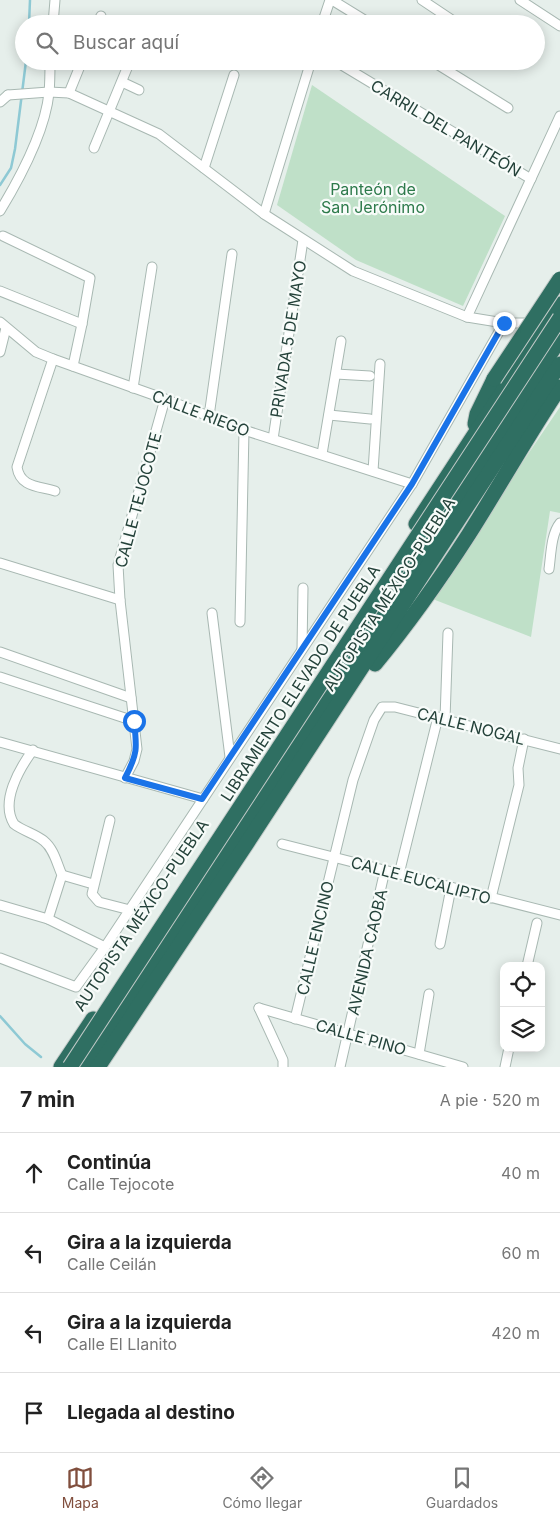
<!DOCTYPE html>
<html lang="es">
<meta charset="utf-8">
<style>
body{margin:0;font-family:Inter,sans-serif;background:#f2f2f2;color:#222}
.controls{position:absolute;right:15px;bottom:15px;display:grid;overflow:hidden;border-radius:10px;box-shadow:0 2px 12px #0003}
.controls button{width:45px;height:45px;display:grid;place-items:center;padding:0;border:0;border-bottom:1px solid #e0e0e0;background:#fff;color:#222;font:25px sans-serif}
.stop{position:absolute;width:15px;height:15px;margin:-11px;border:4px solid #1a73e8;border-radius:50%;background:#fff}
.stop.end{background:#1a73e8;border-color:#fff;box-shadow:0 1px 5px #0008}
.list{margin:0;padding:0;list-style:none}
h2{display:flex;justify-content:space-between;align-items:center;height:65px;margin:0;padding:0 20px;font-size:21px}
h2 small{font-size:16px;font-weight:400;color:#767676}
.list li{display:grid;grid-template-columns:32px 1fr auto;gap:15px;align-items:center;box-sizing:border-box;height:80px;padding:0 20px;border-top:1px solid #e0e0e0}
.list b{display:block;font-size:19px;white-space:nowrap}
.list p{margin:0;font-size:16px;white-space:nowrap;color:#767676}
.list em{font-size:16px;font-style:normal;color:#767676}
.icon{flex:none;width:28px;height:28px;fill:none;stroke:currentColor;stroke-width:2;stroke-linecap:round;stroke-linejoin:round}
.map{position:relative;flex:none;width:560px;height:1067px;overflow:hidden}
.search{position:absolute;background:#fff;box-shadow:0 2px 12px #0003;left:15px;right:15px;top:15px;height:55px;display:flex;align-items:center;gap:12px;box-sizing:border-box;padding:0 18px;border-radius:28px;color:#767676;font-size:19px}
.sheet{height:385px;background:#fff}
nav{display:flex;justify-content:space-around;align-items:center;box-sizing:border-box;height:70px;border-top:1px solid #e0e0e0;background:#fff;font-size:14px;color:#767676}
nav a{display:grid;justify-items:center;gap:2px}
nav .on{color:#804e3d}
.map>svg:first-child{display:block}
.green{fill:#bfe0c8}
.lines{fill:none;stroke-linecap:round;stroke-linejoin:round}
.stream{stroke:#8ec9d4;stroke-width:2.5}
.minor-casing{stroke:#a8b8b2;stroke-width:11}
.motorway-casing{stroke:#c2cac8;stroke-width:17}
.minor{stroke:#fff;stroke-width:9}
.motorway{stroke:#2f6f62;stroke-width:15}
.motorway-bridge-casing{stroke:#c2cac8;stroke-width:17;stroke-linecap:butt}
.motorway-bridge{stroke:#2f6f62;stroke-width:15}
.route{stroke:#1a73e8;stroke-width:6}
.labels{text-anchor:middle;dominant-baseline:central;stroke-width:4.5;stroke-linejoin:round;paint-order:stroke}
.street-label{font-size:16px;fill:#24423a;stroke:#f7fbf9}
.park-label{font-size:16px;fill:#2d7a4b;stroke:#f7fbf9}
</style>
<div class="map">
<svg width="560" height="1067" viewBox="0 0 560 1067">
<rect width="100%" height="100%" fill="#e6efeb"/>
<g class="green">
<polygon points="312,85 505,216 463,306 356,260 277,205"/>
<polygon points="560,407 560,513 550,511 531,637 430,598"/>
</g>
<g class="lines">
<g class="stream">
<polyline points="29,24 30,0"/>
<polyline points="0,185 11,168 15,149 26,61"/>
<polyline points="0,1016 25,1044 41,1057"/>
</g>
<g class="minor-casing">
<g id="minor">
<polyline points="332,0 371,24"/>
<polyline points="422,0 458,24"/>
<polyline points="520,0 560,26"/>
<polyline points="53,24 55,0"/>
<polyline points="97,24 101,16"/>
<polyline points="322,24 330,0"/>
<polyline points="335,61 531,179"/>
<polyline points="432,61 508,108"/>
<polyline points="122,82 139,90"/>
<polyline points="69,93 82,61"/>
<polyline points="8,95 49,92 69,93 159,134 264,214 353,271 467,317 504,323 524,323"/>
<polyline points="0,102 8,95"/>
<polyline points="94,148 130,61"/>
<polyline points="204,168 234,75"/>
<path d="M0 211C20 178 45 132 49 93 50 82 50 72 50 61"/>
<polyline points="264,214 311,61"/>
<polyline points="3,236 90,278 82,324 73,366"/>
<polyline points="0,291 82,324"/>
<polyline points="467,317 560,116"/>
<polyline points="0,322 36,352 53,359 165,399 244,430 412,484"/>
<polyline points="0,352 6,328"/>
<path d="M53 359 17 467C20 487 38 486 55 491"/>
<polyline points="336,374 370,376"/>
<polyline points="133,388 152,267"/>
<polyline points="329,415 370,419"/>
<polyline points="209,416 232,254"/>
<polyline points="273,439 303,240"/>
<polyline points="322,454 341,341"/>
<polyline points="373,471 380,364"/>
<polyline points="0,563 120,600"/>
<path d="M549 569C551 555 551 534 560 523"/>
<polyline points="212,613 230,757"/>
<polyline points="240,622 244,430"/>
<polyline points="302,649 303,588"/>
<polyline points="0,652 131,698"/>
<polyline points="0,677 134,721"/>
<polyline points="445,719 448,633"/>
<polyline points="0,742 203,799"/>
<path d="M33 750C19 769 0 802 14 824 23 831 36 834 44 841 54 849 57 864 62 875L48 919"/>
<polyline points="125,778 134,761 137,749 120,600 118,565 165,399"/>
<polyline points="110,820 92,894 99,902 130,910"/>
<polyline points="282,844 560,915"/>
<polyline points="399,874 438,717"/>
<polyline points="62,875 93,884"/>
<polyline points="491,898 519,785 518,768 524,739"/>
<polyline points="0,905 48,919 105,947"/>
<polyline points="440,944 451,888"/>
<polyline points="0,958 76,987 105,947 412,484 504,323"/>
<polyline points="527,966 537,923"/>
<polyline points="259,1008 463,1067"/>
<polyline points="259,1008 283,1060 283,1067"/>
<polyline points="295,1019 353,780 374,720 382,707 395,707 560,749"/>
<polyline points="419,1054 429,994"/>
<polyline points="340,1067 385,870"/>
<polyline points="505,1067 509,1048"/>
</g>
</g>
<g class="motorway-casing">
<g id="motorway">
<polyline points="475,424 477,414 494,379"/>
<polyline points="416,524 560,304"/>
<path d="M375 664C409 623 440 579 469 534 500 485 528 435 560 387"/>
<polyline points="61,1067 93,1019"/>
<polyline points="85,1067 225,856 560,339"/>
<polyline points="98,1067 247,843 560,364"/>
</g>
</g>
<use href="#minor" class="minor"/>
<use href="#motorway" class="motorway"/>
<g class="motorway-bridge-casing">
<g id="motorway-bridge">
<polyline points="494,379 560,279"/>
<polyline points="70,1067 560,318"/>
</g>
</g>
<use href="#motorway-bridge" class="motorway-bridge"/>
</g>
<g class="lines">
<path class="route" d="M134 721C137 748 138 753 125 778L202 799 412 484 504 323"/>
</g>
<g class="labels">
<g class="street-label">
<text transform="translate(446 128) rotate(31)">CARRIL DEL PANTEÓN</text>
<text transform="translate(288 339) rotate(-81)">PRIVADA 5 DE MAYO</text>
<text transform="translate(201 413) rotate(21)">CALLE RIEGO</text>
<text transform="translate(138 500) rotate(-75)">CALLE TEJOCOTE</text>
<text transform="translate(389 594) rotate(-57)">AUTOPISTA MÉXICO-PUEBLA</text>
<text transform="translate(300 683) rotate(-57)">LIBRAMIENTO ELEVADO DE PUEBLA</text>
<text transform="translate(471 726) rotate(14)">CALLE NOGAL</text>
<text transform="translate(421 880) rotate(15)">CALLE EUCALIPTO</text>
<text transform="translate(141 915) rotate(-56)">AUTOPISTA MÉXICO-PUEBLA</text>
<text transform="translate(315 938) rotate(-77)">CALLE ENCINO</text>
<text transform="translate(367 952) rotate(-77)">AVENIDA CAOBA</text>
<text transform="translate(361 1037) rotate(16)">CALLE PINO</text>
</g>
<g class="park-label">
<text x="373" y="189">Panteón de<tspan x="373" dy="18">San Jerónimo</tspan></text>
</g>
</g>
</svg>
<div class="controls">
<button><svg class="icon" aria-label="locate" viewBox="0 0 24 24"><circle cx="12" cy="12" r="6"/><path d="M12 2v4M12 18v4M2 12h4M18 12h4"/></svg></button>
<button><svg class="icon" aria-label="layers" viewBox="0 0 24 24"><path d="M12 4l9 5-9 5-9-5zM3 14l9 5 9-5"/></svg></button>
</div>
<div class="stop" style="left:134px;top:721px"></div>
<div class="stop end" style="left:504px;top:323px"></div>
<div class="search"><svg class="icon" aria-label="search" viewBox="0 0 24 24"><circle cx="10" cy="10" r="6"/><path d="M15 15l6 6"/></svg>Buscar aquí</div>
</div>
<section class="sheet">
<h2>7 min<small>A pie · 520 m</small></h2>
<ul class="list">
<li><svg class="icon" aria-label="ahead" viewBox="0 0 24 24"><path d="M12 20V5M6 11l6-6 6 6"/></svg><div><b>Continúa</b><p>Calle Tejocote</p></div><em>40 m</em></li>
<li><svg class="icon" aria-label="left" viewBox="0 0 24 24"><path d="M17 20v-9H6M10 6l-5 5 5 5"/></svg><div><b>Gira a la izquierda</b><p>Calle Ceilán</p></div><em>60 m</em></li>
<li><svg class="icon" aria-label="left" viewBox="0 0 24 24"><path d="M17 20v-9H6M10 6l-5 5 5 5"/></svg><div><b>Gira a la izquierda</b><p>Calle El Llanito</p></div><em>420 m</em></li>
<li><svg class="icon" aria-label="arrive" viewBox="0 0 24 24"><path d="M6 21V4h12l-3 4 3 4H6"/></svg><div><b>Llegada al destino</b></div></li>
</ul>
</section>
<nav>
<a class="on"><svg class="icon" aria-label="map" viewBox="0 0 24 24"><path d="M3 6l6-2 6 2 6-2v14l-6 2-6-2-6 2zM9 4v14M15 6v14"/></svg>Mapa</a>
<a><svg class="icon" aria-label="directions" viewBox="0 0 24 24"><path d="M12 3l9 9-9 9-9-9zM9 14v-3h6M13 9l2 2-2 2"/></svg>Cómo llegar</a>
<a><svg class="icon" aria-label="saved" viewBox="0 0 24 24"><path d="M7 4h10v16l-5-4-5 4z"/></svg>Guardados</a>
</nav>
